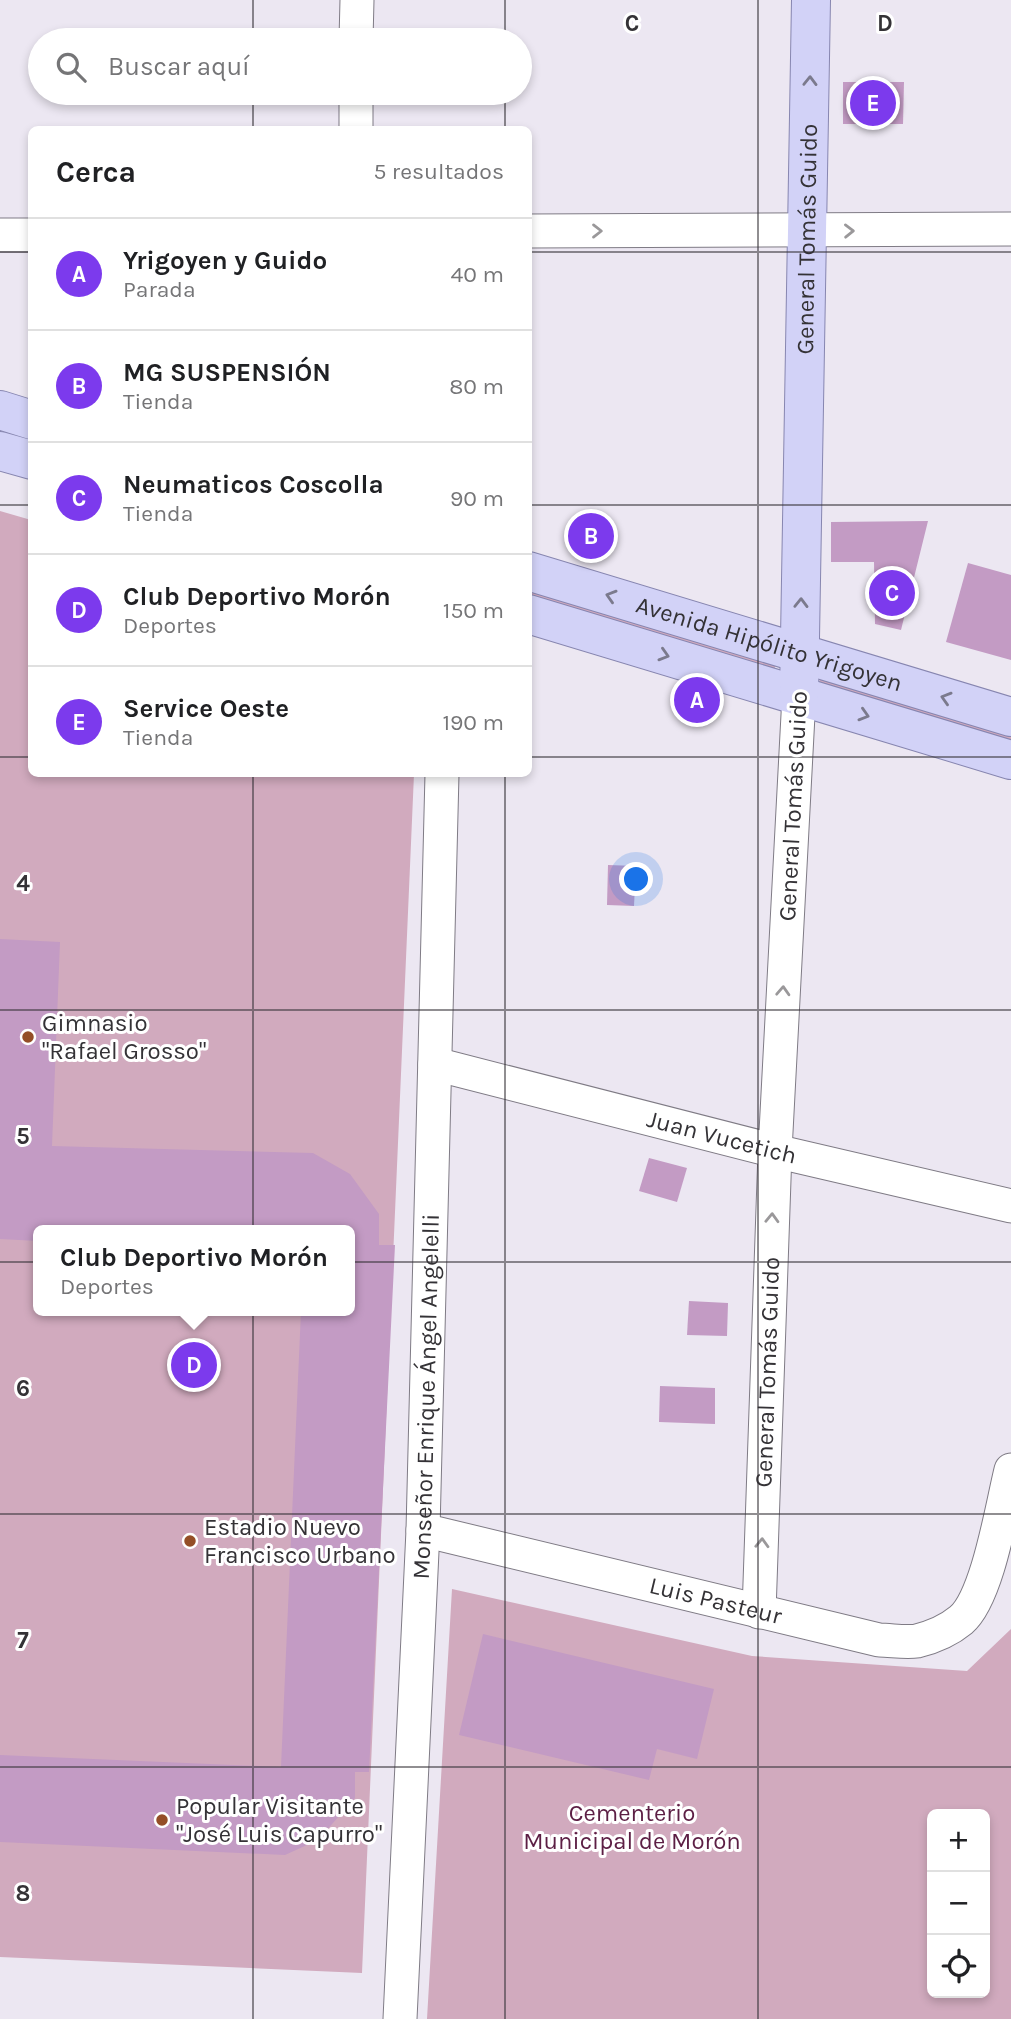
<!DOCTYPE html>
<html lang="es">
<meta charset="utf-8">
<style>
body{margin:0;font-family:Karla,sans-serif;background:#f6f6f6;color:#202124}
.controls{position:absolute;right:21px;bottom:21px;display:grid;overflow:hidden;border-radius:10px;box-shadow:0 4px 10px #0003}
.controls button{width:63px;height:63px;display:grid;place-items:center;padding:0;border:0;border-bottom:2px solid #e0e0e0;background:#fff;color:#202124;font:35px sans-serif}
.you{position:absolute;left:637px;top:880px;width:24px;height:24px;margin:-18px;border:5px solid #fff;border-radius:50%;background:#1a73e8;box-shadow:0 0 0 10px #1a73e833}
.badge{display:grid;place-items:center;width:46px;height:46px;border-radius:50%;background:#7c3aed;color:#fff;font-size:23px;font-weight:700}
.pin{position:absolute;translate:-50% -50%;border:4px solid #fff;box-shadow:0 2px 7px #0006}
.popup{position:absolute;left:33px;top:1225px;width:322px;height:91px;box-sizing:border-box;display:grid;place-content:center;border-radius:10px;background:#fff;filter:drop-shadow(0 2px 5px #0005);font-size:23px;white-space:nowrap;color:#757577}
.popup b{font-size:26px;color:#202124}
.popup::after{content:'';position:absolute;left:50%;top:100%;margin-left:-14px;border:14px solid transparent;border-top-color:#fff}
.list{margin:0;padding:0;list-style:none}
h2{display:flex;justify-content:space-between;align-items:center;height:91px;margin:0;padding:0 28px;font-size:30px}
h2 small{font-size:23px;font-weight:400;color:#757577}
.list li{display:grid;grid-template-columns:46px 1fr auto;gap:21px;align-items:center;box-sizing:border-box;height:112px;padding:0 28px;border-top:2px solid #e0e0e0}
.list b{display:block;font-size:26px;white-space:nowrap}
.list p{margin:0;font-size:23px;white-space:nowrap;color:#757577}
.list em{font-size:23px;font-style:normal;color:#757577}
.icon{flex:none;width:38px;height:38px;fill:none;stroke:currentColor;stroke-width:2;stroke-linecap:round;stroke-linejoin:round}
.map{position:relative;flex:none;width:1011px;height:2019px;overflow:hidden}
.search{position:absolute;background:#fff;box-shadow:0 4px 10px #0003;left:28px;top:28px;width:504px;height:77px;display:flex;align-items:center;gap:18px;box-sizing:border-box;padding:0 24px;border-radius:38px;color:#757577;font-size:26px}
.panel{position:absolute;background:#fff;box-shadow:0 4px 10px #0003;left:28px;top:126px;width:504px;height:651px;border-radius:10px}
.map>svg:first-child{display:block}
.green{fill:#d1aabe;fill-rule:evenodd}
.building{fill:#c39bc4}
.lines{fill:none;stroke-linecap:round;stroke-linejoin:round}
.minor-casing{stroke:#7f7b85;stroke-width:35}
.major-casing{stroke:#8786b0;stroke-width:40}
.minor{stroke:#fff;stroke-width:33}
.major{stroke:#d2d2f7;stroke-width:38}
.oneway{stroke:#7b7a8d}
.oneway2{stroke:#9a989a}
.grid{fill:none;stroke:#343236;stroke-width:2;stroke-opacity:0.55}
.poi-dot{fill:#944e27;stroke:#fff;stroke-width:2.5}
.labels{text-anchor:middle;dominant-baseline:central;stroke-width:6;stroke-linejoin:round;paint-order:stroke}
.street-label{font-size:24px;fill:#343236;stroke:#fff}
.poi-label{font-size:24px;fill:#343236;stroke:#fff;text-anchor:start}
.park-label{font-size:24px;fill:#5c1e44;stroke:#fff}
.grid-label{font-size:23px;text-anchor:middle;font-weight:bold;fill:#343236;stroke:#fff;stroke-width:6;stroke-linejoin:round;paint-order:stroke}
</style>
<div class="map">
<svg width="1011" height="2019" viewBox="0 0 1011 2019">
<rect width="100%" height="100%" fill="#ece7f2"/>
<g class="green">
<path d="M0 511 31 520 32 774H414L362 1973 0 1957ZM38 1230H350V1311H38Z"/>
<polygon points="528,587 776,665 772,674 529,598"/>
<polygon points="821,677 1011,733 1011,744 817,687"/>
<path d="M452 1589 752 1656 967 1671 1011 1629V2019H427ZM932 1814H985V1993H932Z"/>
</g>
<g class="building">
<polygon points="843,82 904,82 903,124 843,124"/>
<polygon points="928,521 901,630 875,624 874,562 831,562 831,522"/>
<polygon points="968,563 1011,575 1011,660 946,642"/>
<polygon points="608,865 636,866 634,906 607,905"/>
<polygon points="0,939 60,942 52,1146 313,1153 350,1174 379,1214 379,1245 395,1245 369,1772 355,1772 355,1798 318,1840 285,1855 0,1842 0,1755 281,1767 301,1311 350,1311 350,1230 38,1230 38,1241 0,1239"/>
<polygon points="649,1158 687,1168 677,1202 639,1191"/>
<polygon points="689,1301 728,1303 727,1336 687,1335"/>
<polygon points="660,1386 715,1388 715,1424 659,1422"/>
<polygon points="483,1634 714,1689 697,1759 657,1749 649,1780 459,1735"/>
</g>
<g class="lines">
<g class="minor-casing">
<g id="minor">
<polyline points="356,40 357,0"/>
<polyline points="356,130 356,93"/>
<polyline points="528,231 1011,229"/>
<polyline points="0,235 32,235"/>
<path id="s1" d="M435 1064 775 1151 1011 1206"/>
<path id="s2" d="M423 1530 879 1640C891 1640 905 1643 917 1641 933 1637 949 1630 961 1620 988 1597 1002 1506 1011 1470"/>
<path id="s3" d="M759 1612 775 1151 799 696"/>
<path id="s4" d="M400 2019 423 1530 442 774"/>
</g>
</g>
<g class="major-casing">
<g id="major">
<polyline points="0,410 32,420"/>
<polyline points="0,451 32,460"/>
<path id="s5" d="M528 571 1011 717"/>
<polyline points="528,614 1011,760"/>
<path id="s6" d="M799 696 811 0"/>
</g>
</g>
<use href="#minor" class="minor"/>
<use href="#major" class="major"/>
</g>
<defs><path id="oneway-chevron" d="M-2-3.5L2.5 0L-2 3.5" fill="none" stroke-width="1.6" stroke-linecap="round" stroke-linejoin="round" transform="scale(1.75)"/></defs>
<g class="oneway">
<use href="#oneway-chevron" transform="translate(810 81) rotate(-89)"/>
<use href="#oneway-chevron" transform="translate(611 596) rotate(-163)"/>
<use href="#oneway-chevron" transform="translate(801 603) rotate(-89)"/>
<use href="#oneway-chevron" transform="translate(664 655) rotate(17)"/>
<use href="#oneway-chevron" transform="translate(946 698) rotate(-163)"/>
<use href="#oneway-chevron" transform="translate(864 715) rotate(17)"/>
</g>
<g class="oneway2">
<use href="#oneway-chevron" transform="translate(597 231)"/>
<use href="#oneway-chevron" transform="translate(849 231) rotate(-1)"/>
<use href="#oneway-chevron" transform="translate(783 991) rotate(-87)"/>
<use href="#oneway-chevron" transform="translate(772 1218) rotate(-88)"/>
<use href="#oneway-chevron" transform="translate(762 1543) rotate(-88)"/>
</g>
<path class="grid" d="M253 0V40M505 0V40M758 0V2019M253 93V130M505 93V130M0 252H32M528 252H1011M0 505H32M528 505H1011M0 757H32M528 757H1011M253 774V2019M505 774V2019M0 1010H1011M0 1262H1011M0 1514H1011M0 1767H1011"/>
<g class="poi-dot">
<circle cx="28" cy="1037" r="7"/>
<circle cx="190" cy="1541" r="7"/>
<circle cx="162" cy="1820" r="7"/>
</g>
<g class="labels">
<g class="street-label">
<text stroke="none"><textPath href="#s6" startOffset="457">General Tomás Guido</textPath></text>
<text stroke="none"><textPath href="#s5" startOffset="252">Avenida Hipólito Yrigoyen</textPath></text>
<text transform="translate(793 806) rotate(-87)">General Tomás Guido</text>
<text stroke="none"><textPath href="#s1" startOffset="296">Juan Vucetich</textPath></text>
<text stroke="none"><textPath href="#s3" startOffset="240">General Tomás Guido</textPath></text>
<text stroke="none"><textPath href="#s4" startOffset="623">Monseñor Enrique Ángel Angelelli</textPath></text>
<text stroke="none"><textPath href="#s2" startOffset="301">Luis Pasteur</textPath></text>
</g>
<g class="poi-label">
<text x="42" y="1023">Gimnasio<tspan x="42" dy="28">"Rafael Grosso"</tspan></text>
<text x="204" y="1527">Estadio Nuevo<tspan x="204" dy="28">Francisco Urbano</tspan></text>
<text x="176" y="1806">Popular Visitante<tspan x="176" dy="28">"José Luis Capurro"</tspan></text>
</g>
<g class="park-label">
<text x="632" y="1813">Cementerio<tspan x="632" dy="28">Municipal de Morón</tspan></text>
</g>
</g>
<g class="grid-label">
<text x="632" y="31">C</text>
<text x="885" y="31">D</text>
<text x="23" y="891">4</text>
<text x="23" y="1144">5</text>
<text x="23" y="1396">6</text>
<text x="23" y="1648">7</text>
<text x="23" y="1901">8</text>
</g>
</svg>
<div class="controls">
<button>+</button>
<button>−</button>
<button><svg class="icon" aria-label="locate" viewBox="0 0 24 24"><circle cx="12" cy="12" r="6"/><path d="M12 2v4M12 18v4M2 12h4M18 12h4"/></svg></button>
</div>
<div class="you"></div>
<div class="pin badge" style="left:697px;top:700px">A</div>
<div class="pin badge" style="left:591px;top:536px">B</div>
<div class="pin badge" style="left:892px;top:593px">C</div>
<div class="pin badge" style="left:194px;top:1365px">D</div>
<div class="popup"><b>Club Deportivo Morón</b>Deportes</div>
<div class="pin badge" style="left:873px;top:103px">E</div>
<div class="search"><svg class="icon" aria-label="search" viewBox="0 0 24 24"><circle cx="10" cy="10" r="6"/><path d="M15 15l6 6"/></svg>Buscar aquí</div>
<section class="panel">
<h2>Cerca<small>5 resultados</small></h2>
<ul class="list">
<li><span class="badge">A</span><div><b>Yrigoyen y Guido</b><p>Parada</p></div><em>40 m</em></li>
<li><span class="badge">B</span><div><b>MG SUSPENSIÓN</b><p>Tienda</p></div><em>80 m</em></li>
<li><span class="badge">C</span><div><b>Neumaticos Coscolla</b><p>Tienda</p></div><em>90 m</em></li>
<li><span class="badge">D</span><div><b>Club Deportivo Morón</b><p>Deportes</p></div><em>150 m</em></li>
<li><span class="badge">E</span><div><b>Service Oeste</b><p>Tienda</p></div><em>190 m</em></li>
</ul>
</section>
</div>
